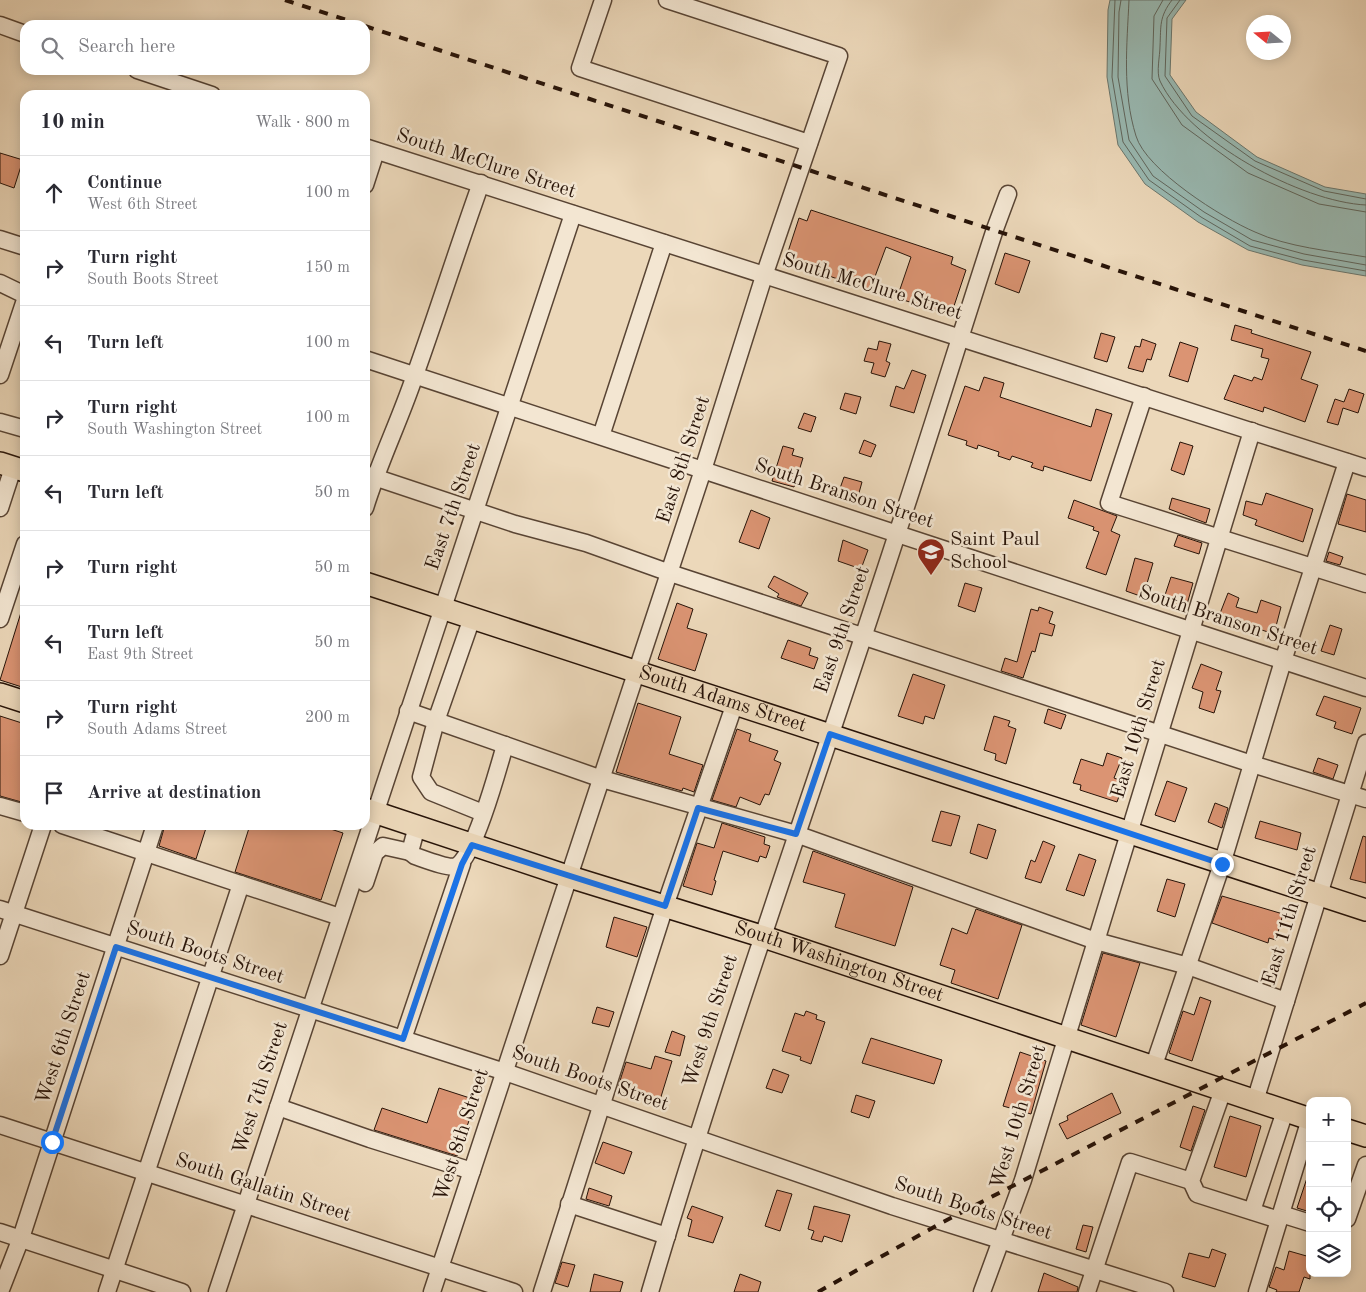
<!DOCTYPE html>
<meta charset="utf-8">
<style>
body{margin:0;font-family:"Old Standard TT",serif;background:#f7f7f7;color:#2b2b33}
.controls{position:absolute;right:15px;bottom:15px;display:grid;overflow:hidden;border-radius:10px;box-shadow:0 2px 12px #0003}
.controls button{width:45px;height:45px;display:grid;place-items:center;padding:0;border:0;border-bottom:1px solid #e1e1e2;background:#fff;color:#2b2b33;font:25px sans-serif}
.compass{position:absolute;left:1246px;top:15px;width:45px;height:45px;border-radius:50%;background:#fff;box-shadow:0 2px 12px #0003;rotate:288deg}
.stop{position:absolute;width:15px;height:15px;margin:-11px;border:4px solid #1a73e8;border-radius:50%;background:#fff}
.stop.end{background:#1a73e8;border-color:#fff;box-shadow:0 1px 5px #0008}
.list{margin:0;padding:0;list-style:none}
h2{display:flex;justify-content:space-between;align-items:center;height:65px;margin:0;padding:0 20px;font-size:21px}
h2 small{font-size:16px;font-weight:400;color:#7c7c81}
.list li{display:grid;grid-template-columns:32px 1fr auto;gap:15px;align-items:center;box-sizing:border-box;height:75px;padding:0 20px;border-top:1px solid #e1e1e2}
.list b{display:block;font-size:19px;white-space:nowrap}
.list p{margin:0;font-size:16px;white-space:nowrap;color:#7c7c81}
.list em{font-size:16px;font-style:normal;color:#7c7c81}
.icon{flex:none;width:28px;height:28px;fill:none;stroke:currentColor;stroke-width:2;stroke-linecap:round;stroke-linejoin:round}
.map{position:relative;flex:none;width:1366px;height:1292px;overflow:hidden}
.search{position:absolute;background:#fff;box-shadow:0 2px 12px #0003;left:20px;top:20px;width:350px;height:55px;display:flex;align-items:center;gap:12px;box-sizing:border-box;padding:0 18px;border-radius:15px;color:#7c7c81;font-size:19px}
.panel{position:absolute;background:#fff;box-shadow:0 2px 12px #0003;left:20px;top:90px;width:350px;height:740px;border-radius:15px}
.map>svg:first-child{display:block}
.water{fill:#99b9b2;stroke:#6b776e}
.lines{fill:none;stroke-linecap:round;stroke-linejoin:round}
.shore{stroke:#60665d;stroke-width:1}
.building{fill:#db9473;stroke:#271308}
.minor-casing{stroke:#584434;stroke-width:19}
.major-casing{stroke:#271308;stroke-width:24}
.minor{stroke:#f3e6d2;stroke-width:16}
.major{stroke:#ecd8ba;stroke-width:21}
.rail{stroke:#271308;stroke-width:4;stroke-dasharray:9 9;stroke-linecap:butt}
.route{stroke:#1a73e8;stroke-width:6}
.labels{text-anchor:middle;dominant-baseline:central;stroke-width:5;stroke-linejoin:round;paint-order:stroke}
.street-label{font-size:20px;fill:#271308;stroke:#f3e6d2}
.poi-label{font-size:20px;fill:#271308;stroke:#f3e6d2;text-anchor:start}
</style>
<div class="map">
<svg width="1366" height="1292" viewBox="0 0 1366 1292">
<rect width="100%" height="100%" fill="#ecd8ba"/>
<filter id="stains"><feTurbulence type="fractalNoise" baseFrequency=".004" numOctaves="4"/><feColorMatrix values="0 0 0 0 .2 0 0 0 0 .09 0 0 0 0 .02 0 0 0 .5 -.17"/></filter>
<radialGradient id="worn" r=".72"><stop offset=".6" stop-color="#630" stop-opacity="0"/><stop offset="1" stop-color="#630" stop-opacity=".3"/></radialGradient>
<polygon class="water" points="1110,0 1186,0 1172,19 1170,75 1196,112 1257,157 1325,187 1366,194 1366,276 1302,265 1248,250 1198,222 1145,184 1118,145 1107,77 1108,10"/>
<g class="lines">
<g class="shore">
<polyline points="1115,0 1112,77 1123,142 1149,180 1201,217 1250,246 1303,260 1366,271"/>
<polyline points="1121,0 1119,12 1118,77 1129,140 1153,176 1204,212 1252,240 1304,254 1366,265"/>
<path d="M1129 0C1127 45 1122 91 1136 136 1146 170 1222 218 1255 232 1287 247 1331 251 1366 257"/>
<polyline points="1163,0 1154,16 1152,79 1182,125 1248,173 1319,204 1366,212"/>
<path d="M1172 0C1159 17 1161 26 1160 46 1160 56 1156 72 1160 81 1188 141 1301 202 1366 205"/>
<polyline points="1180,0 1167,18 1165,76 1192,116 1255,161 1324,191 1366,199"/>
</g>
</g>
<g class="building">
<polygon points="0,153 23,160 14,188 0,183"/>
<polygon points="811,210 953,257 951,264 966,270 951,315 897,298 911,257 886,247 870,290 785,261 799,218 807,221"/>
<polygon points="1005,253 1030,261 1019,293 995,284"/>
<polygon points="1235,325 1252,330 1251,333 1311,352 1301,379 1318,385 1305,422 1264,407 1263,412 1224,399 1234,375 1252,381 1254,377 1262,380 1269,359 1261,357 1263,349 1231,340"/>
<polygon points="1101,333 1115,337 1107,362 1094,358"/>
<polygon points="1142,339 1156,344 1151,360 1147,359 1143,372 1128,368 1135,346 1140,347"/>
<polygon points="879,341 891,344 886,361 890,363 885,377 871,373 874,363 864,361 868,348 877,350"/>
<polygon points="1180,342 1198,348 1188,382 1169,376"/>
<polygon points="912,370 926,375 914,413 890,406 896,386 904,389"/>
<polygon points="984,377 1004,383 1000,397 1091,427 1096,409 1112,414 1091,481 1044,466 1043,471 1031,467 1033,463 1012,456 1010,460 998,456 999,452 978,445 977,449 966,445 967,441 948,435 965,386 979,391"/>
<polygon points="1349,389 1364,394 1358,413 1343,408 1338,425 1327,422 1335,399 1344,402"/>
<polygon points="845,393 861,397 856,414 840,409"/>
<polygon points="804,413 816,417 811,432 798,428"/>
<polygon points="864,440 876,445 871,457 859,453"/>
<polygon points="1180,442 1193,446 1184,475 1171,470"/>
<polygon points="783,446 794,449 792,455 803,458 794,487 772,481"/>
<polygon points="844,477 862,482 857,500 838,494"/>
<polygon points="1266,493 1313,509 1303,542 1255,525 1257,520 1243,515 1246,501 1262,505"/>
<polygon points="1347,494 1366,500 1366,532 1338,524"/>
<polygon points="1172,498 1210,509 1206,523 1169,509"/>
<polygon points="1074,500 1117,516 1111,531 1120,535 1106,575 1086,568 1099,532 1093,530 1094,527 1068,518"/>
<polygon points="751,510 770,518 759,549 739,542"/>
<polygon points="1178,535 1202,543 1199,554 1174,546"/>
<polygon points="843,540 868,550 861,569 838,561"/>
<polygon points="1329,552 1343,557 1340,565 1326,561"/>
<polygon points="1135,558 1153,563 1143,597 1126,591"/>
<polygon points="774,576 808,593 801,606 777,597 779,594 768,587"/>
<polygon points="1171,577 1193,583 1186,608 1163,601"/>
<polygon points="965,583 982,588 975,612 958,606"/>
<polygon points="1228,593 1239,598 1236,607 1257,613 1261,600 1281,607 1274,634 1219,616"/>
<polygon points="677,603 693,609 687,628 707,634 695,671 658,659"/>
<polygon points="23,606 25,606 25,688 0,680"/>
<polygon points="1039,607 1053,612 1049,623 1055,625 1052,636 1040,633 1035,652 1032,651 1023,678 1001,671 1005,658 1017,662 1031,609 1038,611"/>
<polygon points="1330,625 1342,629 1334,655 1321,651"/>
<polygon points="788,640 811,648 809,655 818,658 814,669 781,658"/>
<polygon points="1201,664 1222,672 1216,690 1221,691 1214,713 1199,708 1203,692 1192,688"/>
<polygon points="913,674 945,685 934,719 925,716 923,724 898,716"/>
<polygon points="1324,696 1361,708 1352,734 1334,728 1336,722 1316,715"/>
<polygon points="638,703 681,717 669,754 703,765 694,792 683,788 682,791 616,772"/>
<polygon points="1048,709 1066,715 1061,729 1044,723"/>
<polygon points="0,716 25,724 25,803 0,796"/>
<polygon points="994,716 1010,721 1008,726 1016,729 1006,764 995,760 996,754 984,750"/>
<polygon points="737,729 751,734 749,741 778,751 774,760 781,763 769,795 765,794 760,805 740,797 736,807 712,800"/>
<polygon points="1107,753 1122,758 1114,778 1124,782 1117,802 1080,790 1081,785 1073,783 1081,759 1103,766"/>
<polygon points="1318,758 1338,765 1333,779 1313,772"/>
<polygon points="1167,781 1187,788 1175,822 1155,815"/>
<polygon points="1215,803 1228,808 1222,828 1208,822"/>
<polygon points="941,811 960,816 951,846 932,841"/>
<polygon points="1260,821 1301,833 1297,850 1255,838"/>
<polygon points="722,823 765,837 764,844 770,846 766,858 760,856 758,862 723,851 714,880 716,881 712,895 683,886 697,843 714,848"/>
<polygon points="978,824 996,830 987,859 970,853"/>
<polygon points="165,825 207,825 196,859 159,846"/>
<polygon points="250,825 318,825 343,833 321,900 235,872"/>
<polygon points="1363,836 1366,837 1366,883 1350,879"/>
<polygon points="1043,841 1055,846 1041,883 1025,878 1031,860 1035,862"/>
<polygon points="813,851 913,887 895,946 835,927 845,894 803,882"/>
<polygon points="1079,854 1096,860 1084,896 1066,890"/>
<polygon points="1167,879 1185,884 1175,917 1157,911"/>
<polygon points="1222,896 1283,914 1276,940 1269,938 1268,943 1212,923"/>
<polygon points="976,909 1022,925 998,999 951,983 955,970 940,965 952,928 967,934"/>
<polygon points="614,917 647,927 637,957 606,947"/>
<polygon points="1103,953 1140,963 1116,1037 1081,1025"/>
<polygon points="1200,997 1211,1001 1192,1061 1169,1053 1183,1011 1194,1015"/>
<polygon points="597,1007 614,1012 609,1027 592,1023"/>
<polygon points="806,1011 817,1015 816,1019 825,1022 811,1064 800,1060 801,1057 782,1051 795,1013 804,1016"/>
<polygon points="672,1031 685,1036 680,1056 665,1052"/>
<polygon points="871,1038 942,1060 934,1084 862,1063"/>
<polygon points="1020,1052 1046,1061 1031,1114 1003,1106"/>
<polygon points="655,1056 672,1061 660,1100 635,1092 634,1095 617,1090 626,1062 651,1069"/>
<polygon points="773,1069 789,1075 782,1093 766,1088"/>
<polygon points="439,1088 476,1100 457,1156 374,1130 382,1108 427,1123"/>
<polygon points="1112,1093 1121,1113 1067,1139 1059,1124 1068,1120 1067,1116"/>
<polygon points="856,1095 875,1101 869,1118 851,1112"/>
<polygon points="1193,1106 1205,1110 1191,1151 1180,1147"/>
<polygon points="1230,1116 1261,1126 1246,1177 1214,1167"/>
<polygon points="603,1142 632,1152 624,1174 595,1163"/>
<polygon points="1308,1175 1310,1175 1310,1212 1297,1208"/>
<polygon points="589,1188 612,1196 609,1206 586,1199"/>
<polygon points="777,1190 792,1194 780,1231 765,1226"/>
<polygon points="692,1206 723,1217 713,1243 688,1236 692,1220 687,1218"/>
<polygon points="814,1206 850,1215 842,1242 824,1236 822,1242 811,1239 814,1231 808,1229"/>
<polygon points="1083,1225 1093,1227 1086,1252 1076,1249"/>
<polygon points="1212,1249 1226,1254 1215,1287 1182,1277 1189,1253 1209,1258"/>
<polygon points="1289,1251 1310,1257 1310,1279 1304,1277 1299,1292 1276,1292 1277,1290 1269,1287 1276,1267 1284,1270"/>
<polygon points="562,1262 575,1265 568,1287 555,1283"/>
<polygon points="1044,1273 1078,1287 1077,1292 1038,1292"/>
<polygon points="594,1274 623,1282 620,1292 590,1292"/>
<polygon points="740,1274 761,1282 758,1292 734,1292"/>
</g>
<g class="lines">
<g class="minor-casing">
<g id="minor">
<polyline points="603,0 580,68 809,143"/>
<polyline points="0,25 25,34"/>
<polyline points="137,70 212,95"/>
<polyline points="365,147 1366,468"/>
<polyline points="365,185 376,151"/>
<polyline points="0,239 25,247"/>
<polyline points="0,283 25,295"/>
<polyline points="365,359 1366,688"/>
<polyline points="0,375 25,300"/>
<polyline points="1144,396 1109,503 1366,584"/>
<polyline points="0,422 25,429"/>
<polyline points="601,436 664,243"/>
<polyline points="365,474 515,524 586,543 670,573 1252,764 1366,799"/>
<polyline points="0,508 13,468"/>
<path d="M365 508C379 462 400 420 415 375 438 311 458 247 481 183"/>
<polyline points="472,618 436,721 421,777 431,792 483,813"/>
<polyline points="0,619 25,544"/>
<polyline points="408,711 602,779 796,834 1048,924 1096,941 1188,966 1286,1001"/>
<polyline points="0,806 25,813"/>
<polyline points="62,825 340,917"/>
<path d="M417 826 410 852 415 856C424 859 449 869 456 866 473 861 499 766 505 745"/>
<polyline points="365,883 375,853 383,846 410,852"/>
<polyline points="0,909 505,1072 892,1206 1165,1292"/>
<polyline points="0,956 43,825"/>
<polyline points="403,1039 462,864"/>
<polyline points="1153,1068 1222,864 1283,661 1347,462"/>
<polyline points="1223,1090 1191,1181 1197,1194 1279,1220"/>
<polyline points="1255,1101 1366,743"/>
<polyline points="278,1107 370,1139 472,1171"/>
<polyline points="0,1125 514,1292"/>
<polyline points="569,1204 667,1236"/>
<polyline points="1252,1211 1285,1111"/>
<polyline points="1281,1214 1310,1223"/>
<polyline points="1347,1219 1366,1165"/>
<polyline points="0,1232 182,1292"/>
<polyline points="0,1292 21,1238 155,825"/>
<polyline points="107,1292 241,884"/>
<polyline points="217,1292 573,214"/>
<polyline points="432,1292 703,470 764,276 839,56 667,0"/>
<polyline points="542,1292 665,906 735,703"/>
<path d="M650 1292C725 1037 815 787 897 534 931 432 962 330 995 229L1008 194"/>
<polyline points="982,1292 1023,1180 1252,431"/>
<polyline points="1087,1292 1130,1162 1191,1181"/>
<polyline points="1257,1292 1310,1119"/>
</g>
</g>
<g class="major-casing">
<g id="major">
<polyline points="0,463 25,471"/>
<path id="s1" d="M365 583 1366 910"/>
<polyline points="0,694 25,702"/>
<path id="s2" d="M365 809 570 877 761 936 1310 1119"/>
<polyline points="1347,1130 1366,1136"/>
</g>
</g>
<use href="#minor" class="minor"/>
<use href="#major" class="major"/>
<g class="rail">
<polyline points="285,0 362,25"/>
<polyline points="365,26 1366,351"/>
<polyline points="818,1292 943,1222 1366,1003"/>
</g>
</g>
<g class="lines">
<polyline class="route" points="52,1142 116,947 403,1039 462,864 472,845 665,906 698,808 796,834 830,734 1222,864"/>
</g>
<defs>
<g id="school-pin" transform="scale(1.4375)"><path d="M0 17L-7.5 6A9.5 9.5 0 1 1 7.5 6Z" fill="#8f2418" stroke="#f3e6d2"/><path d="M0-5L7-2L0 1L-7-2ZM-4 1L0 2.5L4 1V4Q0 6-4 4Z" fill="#fff"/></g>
</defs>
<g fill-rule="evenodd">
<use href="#school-pin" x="931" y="552"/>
</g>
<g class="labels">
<g class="street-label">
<text transform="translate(486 164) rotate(18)">South McClure Street</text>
<text transform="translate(872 287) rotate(17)">South McClure Street</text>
<text transform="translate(684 460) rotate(-72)">East 8th Street</text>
<text transform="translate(844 494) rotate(18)">South Branson Street</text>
<text transform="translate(454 507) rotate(-71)">East 7th Street</text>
<text transform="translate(1228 621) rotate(18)">South Branson Street</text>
<text transform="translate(843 630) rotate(-71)">East 9th Street</text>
<text stroke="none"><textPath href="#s1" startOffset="376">South Adams Street</textPath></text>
<text transform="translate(1139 729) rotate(-73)">East 10th Street</text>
<text transform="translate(1290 916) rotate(-73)">East 11th Street</text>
<text transform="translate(205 953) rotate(18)">South Boots Street</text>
<text stroke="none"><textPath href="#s2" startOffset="498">South Washington Street</textPath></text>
<text transform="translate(711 1021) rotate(-72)">West 9th Street</text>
<text transform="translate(64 1038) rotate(-72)">West 6th Street</text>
<text transform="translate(590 1079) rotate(19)">South Boots Street</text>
<text transform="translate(261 1088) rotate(-72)">West 7th Street</text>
<text transform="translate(1019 1117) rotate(-73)">West 10th Street</text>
<text transform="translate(462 1135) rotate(-72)">West 8th Street</text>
<text transform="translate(263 1188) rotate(18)">South Gallatin Street</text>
<text transform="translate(973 1209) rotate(18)">South Boots Street</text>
</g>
<g class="poi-label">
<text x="950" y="540">Saint Paul<tspan x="950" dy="23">School</tspan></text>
</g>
</g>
<rect width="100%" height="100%" filter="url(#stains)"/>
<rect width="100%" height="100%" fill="url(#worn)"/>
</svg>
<div class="controls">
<button>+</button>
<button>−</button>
<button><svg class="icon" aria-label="locate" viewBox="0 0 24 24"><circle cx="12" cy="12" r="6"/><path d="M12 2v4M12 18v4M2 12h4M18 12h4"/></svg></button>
<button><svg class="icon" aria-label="layers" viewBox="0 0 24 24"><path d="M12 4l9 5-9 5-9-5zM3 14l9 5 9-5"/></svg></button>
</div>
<svg class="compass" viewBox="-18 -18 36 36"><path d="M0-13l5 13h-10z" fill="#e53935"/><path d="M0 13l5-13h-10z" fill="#7c7c81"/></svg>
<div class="stop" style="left:52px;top:1142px"></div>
<div class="stop end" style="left:1222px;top:864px"></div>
<div class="search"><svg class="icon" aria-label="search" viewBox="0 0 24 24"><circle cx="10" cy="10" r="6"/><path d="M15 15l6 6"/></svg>Search here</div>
<section class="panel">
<h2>10 min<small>Walk · 800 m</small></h2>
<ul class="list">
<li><svg class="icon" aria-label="ahead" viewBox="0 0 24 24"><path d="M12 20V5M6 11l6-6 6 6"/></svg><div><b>Continue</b><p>West 6th Street</p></div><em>100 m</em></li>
<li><svg class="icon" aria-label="right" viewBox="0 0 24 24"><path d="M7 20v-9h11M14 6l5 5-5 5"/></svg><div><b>Turn right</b><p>South Boots Street</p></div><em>150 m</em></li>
<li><svg class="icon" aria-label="left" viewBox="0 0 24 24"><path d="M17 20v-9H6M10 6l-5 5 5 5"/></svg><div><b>Turn left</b></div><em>100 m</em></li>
<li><svg class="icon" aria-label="right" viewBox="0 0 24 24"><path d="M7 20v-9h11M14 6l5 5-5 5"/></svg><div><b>Turn right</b><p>South Washington Street</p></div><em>100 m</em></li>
<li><svg class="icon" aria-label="left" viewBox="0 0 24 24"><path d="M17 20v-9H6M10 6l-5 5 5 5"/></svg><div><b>Turn left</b></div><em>50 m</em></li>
<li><svg class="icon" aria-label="right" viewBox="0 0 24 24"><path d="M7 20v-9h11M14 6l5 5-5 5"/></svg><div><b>Turn right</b></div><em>50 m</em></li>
<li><svg class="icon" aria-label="left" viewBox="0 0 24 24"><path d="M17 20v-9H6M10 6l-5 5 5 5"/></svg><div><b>Turn left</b><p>East 9th Street</p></div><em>50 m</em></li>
<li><svg class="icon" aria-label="right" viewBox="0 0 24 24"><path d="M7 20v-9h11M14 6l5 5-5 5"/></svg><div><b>Turn right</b><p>South Adams Street</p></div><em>200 m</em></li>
<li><svg class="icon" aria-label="arrive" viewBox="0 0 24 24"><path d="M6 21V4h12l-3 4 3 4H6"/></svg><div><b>Arrive at destination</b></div></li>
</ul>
</section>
</div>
